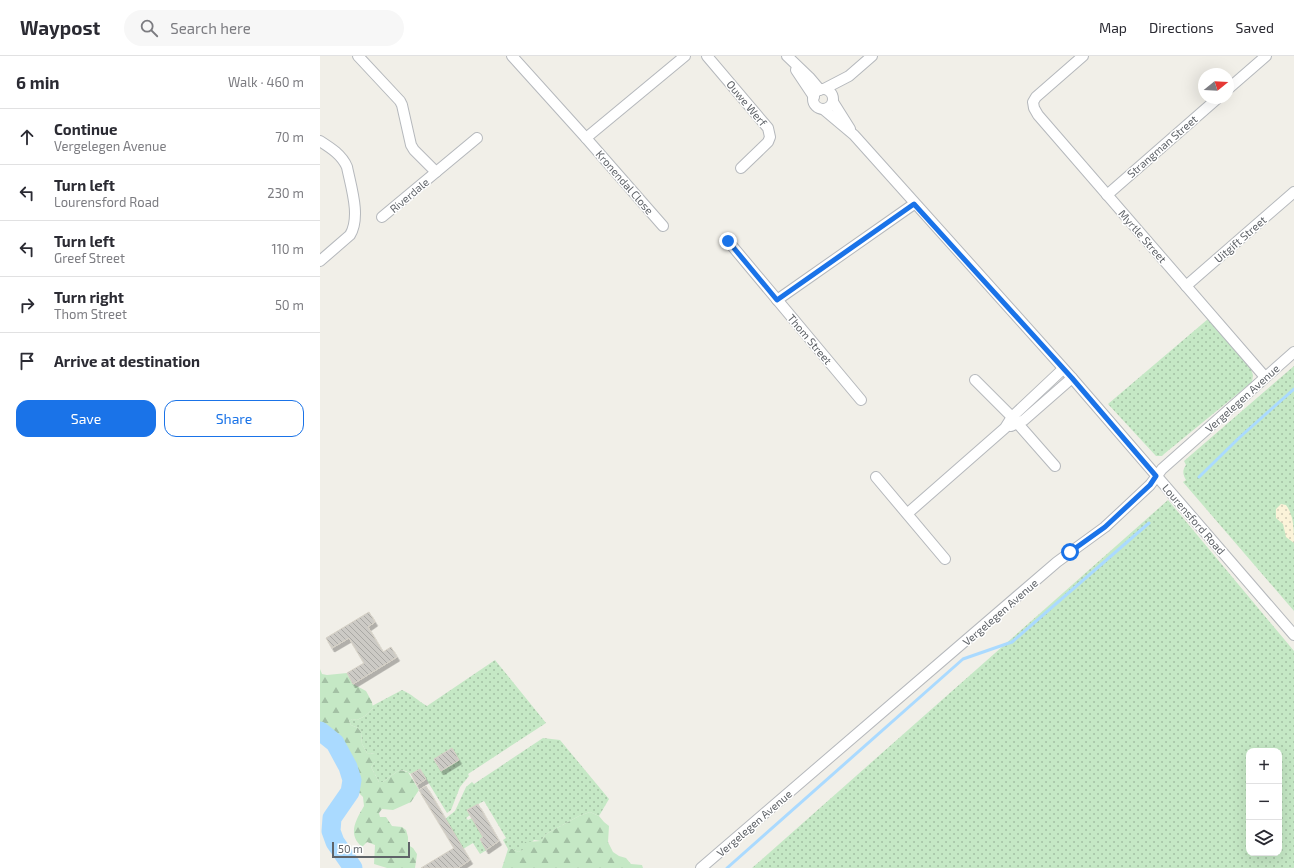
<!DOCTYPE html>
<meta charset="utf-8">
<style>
body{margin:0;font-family:"Exo 2",sans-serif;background:#f7f7f7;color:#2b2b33}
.controls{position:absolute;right:12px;bottom:12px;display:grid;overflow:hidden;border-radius:8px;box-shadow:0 4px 16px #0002}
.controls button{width:36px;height:36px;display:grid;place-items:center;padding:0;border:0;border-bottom:1px solid #e1e1e2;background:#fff;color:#2b2b33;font:20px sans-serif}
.compass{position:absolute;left:878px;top:12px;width:36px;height:36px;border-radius:50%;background:#fff;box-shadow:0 4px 16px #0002;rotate:72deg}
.scale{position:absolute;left:12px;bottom:10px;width:78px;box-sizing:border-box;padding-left:4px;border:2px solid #5f6368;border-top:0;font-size:11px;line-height:14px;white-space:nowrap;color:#5f6368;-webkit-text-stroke:3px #fff;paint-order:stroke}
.stop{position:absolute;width:12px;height:12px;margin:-9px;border:3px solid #1a73e8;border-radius:50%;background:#fff}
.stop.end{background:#1a73e8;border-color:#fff;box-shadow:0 1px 4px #0008}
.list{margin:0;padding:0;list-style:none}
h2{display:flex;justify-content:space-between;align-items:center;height:52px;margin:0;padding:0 16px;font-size:17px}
h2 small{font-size:13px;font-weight:400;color:#7c7c81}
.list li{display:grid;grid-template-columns:26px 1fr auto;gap:12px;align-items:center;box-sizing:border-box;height:56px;padding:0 16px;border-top:1px solid #e1e1e2}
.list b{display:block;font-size:15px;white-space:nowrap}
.list p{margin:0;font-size:13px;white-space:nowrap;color:#7c7c81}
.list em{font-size:13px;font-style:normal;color:#7c7c81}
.actions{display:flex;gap:8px;padding:12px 16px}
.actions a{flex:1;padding:9px 0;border:1px solid #1a73e8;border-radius:12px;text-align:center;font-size:14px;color:#1a73e8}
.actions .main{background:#1a73e8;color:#fff}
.icon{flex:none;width:22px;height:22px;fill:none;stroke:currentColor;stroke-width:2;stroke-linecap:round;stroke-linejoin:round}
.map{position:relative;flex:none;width:974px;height:812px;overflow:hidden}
header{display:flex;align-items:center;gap:24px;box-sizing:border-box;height:56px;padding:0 20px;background:#fff;border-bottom:1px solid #e1e1e2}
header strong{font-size:19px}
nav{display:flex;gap:22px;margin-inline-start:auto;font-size:14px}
.search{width:280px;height:36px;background:#f7f7f7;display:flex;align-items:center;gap:10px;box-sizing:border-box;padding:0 14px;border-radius:22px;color:#7c7c81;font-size:15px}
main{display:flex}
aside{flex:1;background:#fff}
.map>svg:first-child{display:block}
.grass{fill:url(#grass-dots);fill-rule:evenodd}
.forest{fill:url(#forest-firs)}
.sand{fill:url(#sand-dots)}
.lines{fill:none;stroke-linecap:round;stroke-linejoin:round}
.stream{stroke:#aadaff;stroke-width:3}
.river{stroke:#aadaff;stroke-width:19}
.building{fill:url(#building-back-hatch);stroke:#d6d1c6;filter:url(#shadow)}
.street-casing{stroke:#b5b8bc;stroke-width:12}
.street{stroke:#fff;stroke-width:10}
.route{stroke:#1a73e8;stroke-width:5}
.labels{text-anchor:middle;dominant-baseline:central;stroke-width:3;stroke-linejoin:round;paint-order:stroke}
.street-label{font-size:11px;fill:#5f6368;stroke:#fff}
</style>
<header>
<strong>Waypost</strong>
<div class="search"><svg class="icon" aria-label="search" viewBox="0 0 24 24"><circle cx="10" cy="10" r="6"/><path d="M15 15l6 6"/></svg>Search here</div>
<nav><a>Map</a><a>Directions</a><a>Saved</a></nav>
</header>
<main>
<aside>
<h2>6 min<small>Walk · 460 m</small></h2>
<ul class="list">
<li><svg class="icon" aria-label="ahead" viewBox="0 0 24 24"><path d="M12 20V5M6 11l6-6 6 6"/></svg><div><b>Continue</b><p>Vergelegen Avenue</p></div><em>70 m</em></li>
<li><svg class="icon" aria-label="left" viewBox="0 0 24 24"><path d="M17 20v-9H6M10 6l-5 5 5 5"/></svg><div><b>Turn left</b><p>Lourensford Road</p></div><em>230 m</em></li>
<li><svg class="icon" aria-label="left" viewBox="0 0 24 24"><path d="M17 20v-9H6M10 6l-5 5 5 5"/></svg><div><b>Turn left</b><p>Greef Street</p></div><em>110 m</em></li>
<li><svg class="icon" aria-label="right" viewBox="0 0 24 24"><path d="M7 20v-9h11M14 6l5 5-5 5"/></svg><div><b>Turn right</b><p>Thom Street</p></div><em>50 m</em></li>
<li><svg class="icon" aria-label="arrive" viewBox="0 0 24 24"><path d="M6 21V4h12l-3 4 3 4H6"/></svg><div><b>Arrive at destination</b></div></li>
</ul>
<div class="actions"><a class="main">Save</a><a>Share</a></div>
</aside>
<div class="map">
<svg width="974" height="812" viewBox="0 0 974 812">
<defs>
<pattern id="grass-dots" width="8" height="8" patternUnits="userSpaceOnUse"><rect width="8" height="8" fill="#c5e8c5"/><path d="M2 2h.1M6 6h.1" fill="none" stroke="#a3c0a4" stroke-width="1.8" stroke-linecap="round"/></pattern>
<pattern id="forest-firs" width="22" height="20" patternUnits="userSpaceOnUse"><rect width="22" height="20" fill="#c5e8c5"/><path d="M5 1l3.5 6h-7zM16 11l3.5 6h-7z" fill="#a3c0a4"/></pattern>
<pattern id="sand-dots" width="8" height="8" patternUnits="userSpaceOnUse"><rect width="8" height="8" fill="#fbf3d9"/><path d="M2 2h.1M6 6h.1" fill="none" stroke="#cec8b4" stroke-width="1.8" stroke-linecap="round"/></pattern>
<pattern id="building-back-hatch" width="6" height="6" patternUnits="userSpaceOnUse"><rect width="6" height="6" fill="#cccac5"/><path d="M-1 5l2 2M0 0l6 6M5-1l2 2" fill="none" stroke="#a9a8a4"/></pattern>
<filter id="shadow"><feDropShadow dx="2.5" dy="4" stdDeviation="0" flood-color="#0004"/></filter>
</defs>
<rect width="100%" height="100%" fill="#f1efe8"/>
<g class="grass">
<polygon points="888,263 931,313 933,319 932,326 844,398 842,400 836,400 788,348"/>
<path d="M974 310V555L863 426 866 424C863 419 862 414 866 409L864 405Z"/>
<path d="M848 444 974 595V812H432ZM929 695H959V797H929Z"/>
<path d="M175 604 226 667 148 718 149 720 140 731 131 754 127 757 100 713 91 718 86 715 79 714 63 726H59L51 711 55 706V698L47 697 42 688 41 676 38 672 31 669 29 665 32 663 37 664C44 661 48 658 53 652L52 650 82 634C92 638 98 645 107 650ZM132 693 139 704 121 715 114 704Z"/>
<polygon points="223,682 240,684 289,743 279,760 270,756 259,760 226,778 221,785 214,784 204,794 198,796 193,793 188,793 183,784 186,782 164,745 147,754 150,759 146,762 148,764 152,762 163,781 160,783 161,786 165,784 170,792 160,798 153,787 143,793 130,770 120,767 135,755 146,731 152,726 154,728"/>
</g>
<g class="forest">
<path d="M0 613 2 618 7 619 27 617 33 628 46 635 52 646 53 652C48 658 44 661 37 664L32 663 29 665 31 669 38 672 41 676 42 688 47 697 55 698 57 700 55 706 51 711 59 726H63L79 714 88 716 99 734 91 746 73 754 62 753 59 757 60 761H66L72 770 82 771 86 774 88 781V789L93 792 97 798 95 812H67L54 808 55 789 47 786 42 791C27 778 36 764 44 750L43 741 39 737 36 729 34 716 29 705 16 683 5 672 0 670Z"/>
<polygon points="270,756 279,760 284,766 289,770 288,786 293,796 299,800 306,802 311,808 322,809 323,812 182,812 188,793 193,793 198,796 203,794 205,786 221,785 226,778 259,760"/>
</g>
<path class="sand" d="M961 448 966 449C974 459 974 475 974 487L966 481 963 468 956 462V453Z"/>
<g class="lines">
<g class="stream">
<polyline points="879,421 920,381 974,333"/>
<polyline points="407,812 643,603 692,586 829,467"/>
</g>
<polyline class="river" points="0,675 15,687 28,711 32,724 30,736 12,762 11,775 15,786 33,812"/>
</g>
<g class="building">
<polygon points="49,556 55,566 48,571 63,596 71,591 77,601 33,628 27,617 44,607 29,582 12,592 6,582"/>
<polygon points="132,692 139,704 121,715 114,703"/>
<polygon points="100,713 106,723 97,729 91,718"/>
<polygon points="106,730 150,804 138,812 101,812 134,792 99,734"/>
<polygon points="158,748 179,785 166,794 160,783 163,781 147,754"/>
</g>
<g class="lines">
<g class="street-casing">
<g id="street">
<polyline points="38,0 80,45 82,49 91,89 94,94 116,116"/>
<polyline points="192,0 266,82 343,170"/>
<polyline points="387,0 448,72 450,81 448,86 421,112"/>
<polyline points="467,0 489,21 500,34"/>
<polyline points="763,0 716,41 713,46 714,52 718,59 945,321"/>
<polyline points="476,14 494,41"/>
<polyline points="504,33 529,20 552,0"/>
<polyline points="908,33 946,0"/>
<circle cx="503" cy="43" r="10"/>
<polyline points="513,46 530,73"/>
<polyline points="503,53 534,79 752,322 974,579"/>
<polyline points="266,82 365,0"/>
<path d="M0 85C11 92 22 99 27 111 31 131 41 161 30 179L0 205"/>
<polyline points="787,139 898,42"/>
<polyline points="62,161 157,82"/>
<polyline points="408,185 541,344"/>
<polyline points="866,230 974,136"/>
<polyline points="457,244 594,148"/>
<polyline points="655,324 692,361 735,410"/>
<polyline points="691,370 704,364 752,322"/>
<polyline points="556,421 625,503"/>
<polyline points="588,457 685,372 692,361 743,313"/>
<polyline points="381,812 737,506 785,471 830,429 842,413 974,296"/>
</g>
</g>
<use href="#street" class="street"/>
</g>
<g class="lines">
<polyline class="route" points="408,185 457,244 594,148 752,322 836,420 830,429 785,471 750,496"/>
</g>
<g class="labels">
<g class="street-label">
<text transform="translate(427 47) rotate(50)">Ouwe Werf</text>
<text transform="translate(842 90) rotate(-41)">Strangman Street</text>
<text transform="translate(305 126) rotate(49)">Kronendal Close</text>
<text transform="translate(89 139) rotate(-40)">Riverdale</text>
<text transform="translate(823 180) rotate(49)">Myrtle Street</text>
<text transform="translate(920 183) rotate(-41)">Uitgift Street</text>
<text transform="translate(490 283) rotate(50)">Thom Street</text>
<text transform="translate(922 342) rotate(-42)">Vergelegen Avenue</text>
<text transform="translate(874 463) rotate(49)">Lourensford Road</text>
<text transform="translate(680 556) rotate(-41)">Vergelegen Avenue</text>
<text transform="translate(434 767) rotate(-41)">Vergelegen Avenue</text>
</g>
</g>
</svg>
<div class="controls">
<button>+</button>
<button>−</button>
<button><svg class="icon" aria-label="layers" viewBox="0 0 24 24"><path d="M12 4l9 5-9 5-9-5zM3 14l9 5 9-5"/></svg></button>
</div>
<svg class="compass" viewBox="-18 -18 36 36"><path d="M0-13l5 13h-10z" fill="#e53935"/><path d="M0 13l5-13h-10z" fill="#7c7c81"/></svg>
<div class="scale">50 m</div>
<div class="stop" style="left:750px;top:496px"></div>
<div class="stop end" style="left:408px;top:185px"></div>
</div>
</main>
